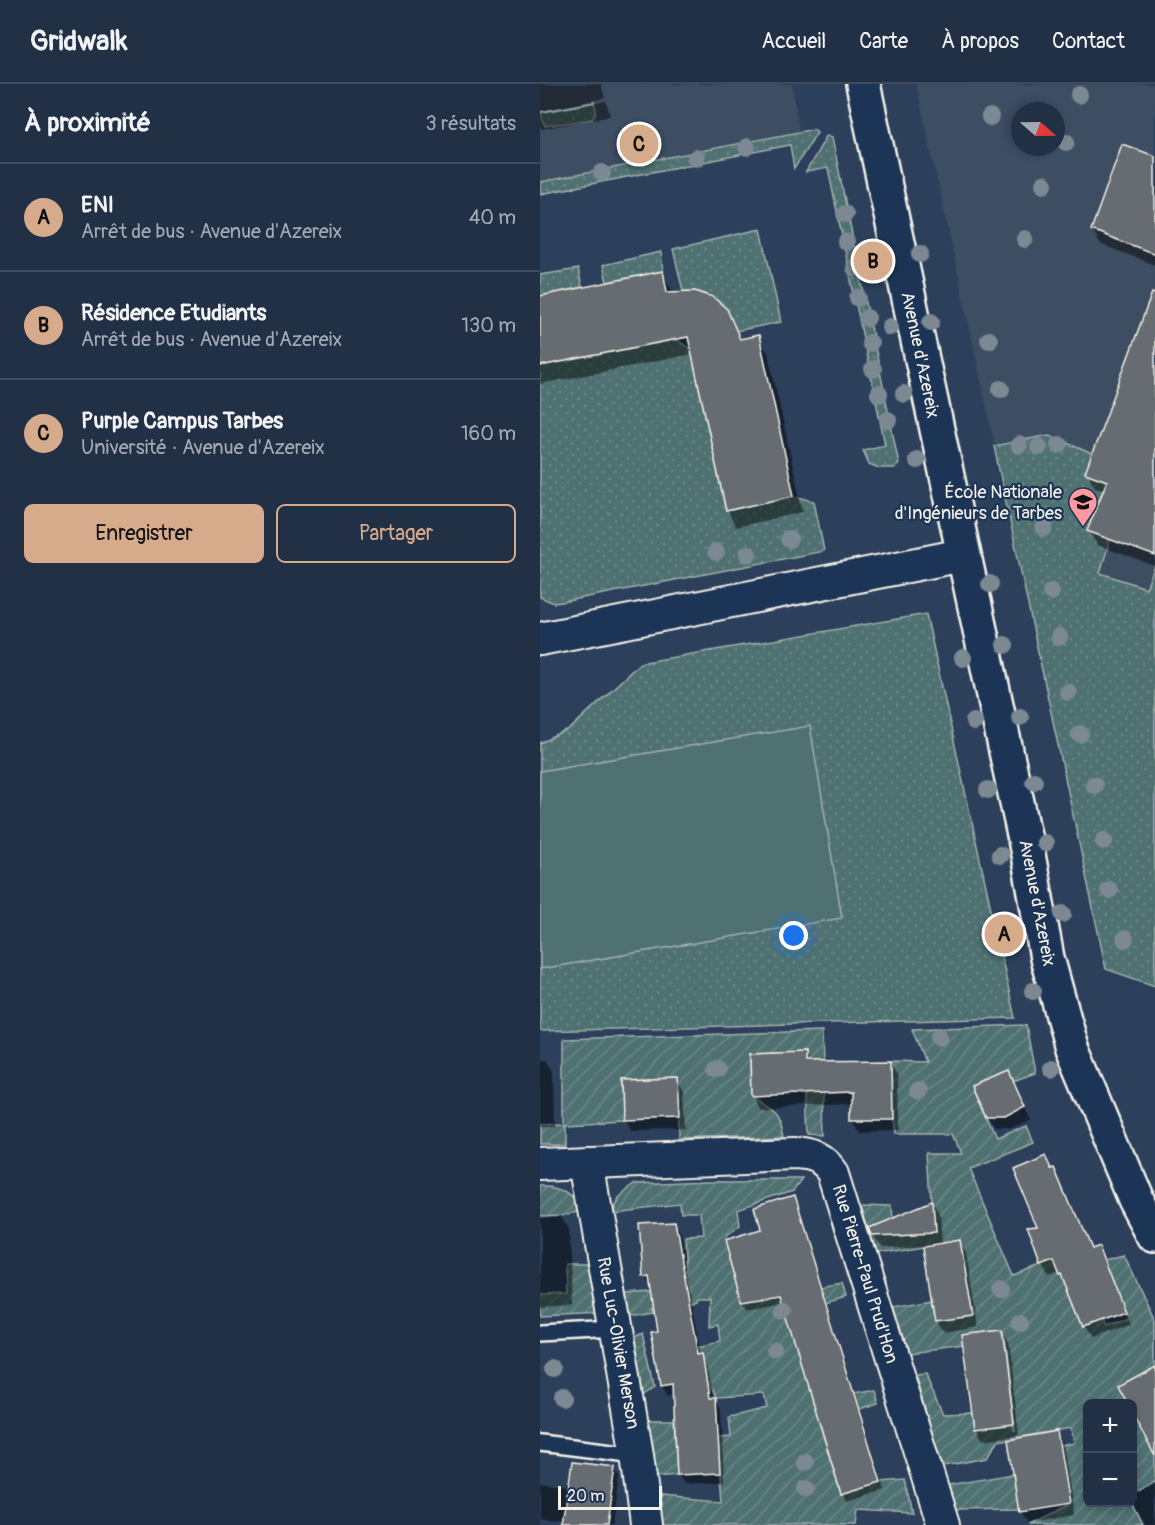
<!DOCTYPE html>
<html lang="fr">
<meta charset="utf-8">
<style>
body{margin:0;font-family:Pangolin,sans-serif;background:#2d3c50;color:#f1f3f6}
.controls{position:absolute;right:18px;bottom:18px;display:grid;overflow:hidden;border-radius:9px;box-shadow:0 3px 9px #0003}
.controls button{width:54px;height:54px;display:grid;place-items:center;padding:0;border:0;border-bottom:2px solid #3e4b5e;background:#213045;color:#f1f3f6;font:30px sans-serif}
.compass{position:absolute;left:471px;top:18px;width:54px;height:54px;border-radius:50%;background:#213045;box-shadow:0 3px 9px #0003;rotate:110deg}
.scale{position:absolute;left:18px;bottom:15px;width:104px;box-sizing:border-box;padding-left:6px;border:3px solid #f4f1e8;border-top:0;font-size:16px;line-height:21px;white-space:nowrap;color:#f4f1e8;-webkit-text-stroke:4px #1d3557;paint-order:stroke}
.you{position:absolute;left:254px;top:852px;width:21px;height:21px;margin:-15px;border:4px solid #fff;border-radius:50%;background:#1a73e8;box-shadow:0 0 0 9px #1a73e833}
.badge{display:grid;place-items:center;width:39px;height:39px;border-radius:50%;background:#d6ab8b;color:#111;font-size:20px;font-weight:700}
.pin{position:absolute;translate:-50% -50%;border:3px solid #fff;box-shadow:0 2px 6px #0006}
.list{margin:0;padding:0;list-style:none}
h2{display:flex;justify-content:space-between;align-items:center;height:78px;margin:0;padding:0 24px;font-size:26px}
h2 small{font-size:20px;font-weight:400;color:#a2a9b3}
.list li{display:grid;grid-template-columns:39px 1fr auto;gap:18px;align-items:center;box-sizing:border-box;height:108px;padding:0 24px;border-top:2px solid #3e4b5e}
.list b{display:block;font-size:22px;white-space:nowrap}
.list p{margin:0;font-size:20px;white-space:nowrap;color:#a2a9b3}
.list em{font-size:20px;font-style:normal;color:#a2a9b3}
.actions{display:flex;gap:12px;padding:18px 24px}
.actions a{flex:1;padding:14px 0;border:2px solid #d6ab8b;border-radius:9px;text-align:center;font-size:21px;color:#d6ab8b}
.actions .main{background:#d6ab8b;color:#111}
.map{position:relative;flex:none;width:615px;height:1441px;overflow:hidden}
header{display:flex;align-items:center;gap:36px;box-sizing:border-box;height:84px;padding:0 30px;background:#213045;border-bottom:2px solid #3e4b5e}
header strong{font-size:28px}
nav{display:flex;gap:33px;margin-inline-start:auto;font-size:21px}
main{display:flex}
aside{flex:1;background:#213045}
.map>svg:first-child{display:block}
.built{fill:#3d4d62;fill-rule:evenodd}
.grass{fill:url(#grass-dots);stroke:#a2b1ad;stroke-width:1.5}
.garden{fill:url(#garden-furrows);stroke:#a2b1ad;stroke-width:1.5}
.pitch{fill:#507172;stroke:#a2b1ad;stroke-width:1.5}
.shadow{fill:#0007;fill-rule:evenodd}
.building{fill:#666c71;stroke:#f4f1e8;stroke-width:1.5}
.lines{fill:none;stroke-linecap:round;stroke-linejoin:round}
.service-casing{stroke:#f4f1e8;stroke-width:20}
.minor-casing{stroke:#f4f1e8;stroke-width:36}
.secondary-casing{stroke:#f4f1e8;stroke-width:38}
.service{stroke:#1d3557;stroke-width:15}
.minor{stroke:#1d3557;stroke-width:32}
.secondary{stroke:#1d3557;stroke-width:33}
.tree{fill:#7b8992}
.labels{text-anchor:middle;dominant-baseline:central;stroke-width:4.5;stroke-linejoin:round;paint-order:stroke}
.street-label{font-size:18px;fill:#f4f1e8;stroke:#1d3557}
.poi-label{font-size:18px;fill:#f4f1e8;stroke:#1d3557;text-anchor:end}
</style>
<header>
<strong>Gridwalk</strong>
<nav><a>Accueil</a><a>Carte</a><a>À propos</a><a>Contact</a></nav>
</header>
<main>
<aside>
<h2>À proximité<small>3 résultats</small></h2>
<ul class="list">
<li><span class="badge">A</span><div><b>ENI</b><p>Arrêt de bus · Avenue d'Azereix</p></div><em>40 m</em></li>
<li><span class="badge">B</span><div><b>Résidence Etudiants</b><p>Arrêt de bus · Avenue d'Azereix</p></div><em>130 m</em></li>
<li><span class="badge">C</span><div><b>Purple Campus Tarbes</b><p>Université · Avenue d'Azereix</p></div><em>160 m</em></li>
</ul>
<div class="actions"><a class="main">Enregistrer</a><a>Partager</a></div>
</aside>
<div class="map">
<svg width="615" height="1441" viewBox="0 0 615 1441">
<defs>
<pattern id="grass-dots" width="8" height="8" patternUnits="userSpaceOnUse" patternTransform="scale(1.5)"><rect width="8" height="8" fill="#507172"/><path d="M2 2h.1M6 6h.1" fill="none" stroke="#6a8686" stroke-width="1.8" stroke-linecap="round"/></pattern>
<pattern id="garden-furrows" width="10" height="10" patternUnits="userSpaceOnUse" patternTransform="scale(1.5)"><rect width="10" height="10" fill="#507172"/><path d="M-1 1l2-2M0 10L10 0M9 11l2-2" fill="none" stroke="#6a8686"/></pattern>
</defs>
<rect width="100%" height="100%" fill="#2c405c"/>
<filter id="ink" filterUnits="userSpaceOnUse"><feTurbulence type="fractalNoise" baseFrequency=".0167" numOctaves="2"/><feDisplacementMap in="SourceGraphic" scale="12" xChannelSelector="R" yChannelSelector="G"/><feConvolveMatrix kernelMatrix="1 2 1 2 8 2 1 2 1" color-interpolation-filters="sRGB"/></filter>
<g filter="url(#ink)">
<g class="built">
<polygon points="0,0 252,0 259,47 0,98"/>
<path d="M376 0H615V902L566 885 425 222ZM480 27H516V63H480Z"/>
</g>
<g class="grass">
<path d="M54 18C56 25 58 29 52 35L5 42 0 28Z"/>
<polygon points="274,45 277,48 254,85 250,61 0,110 0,98"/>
<polygon points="287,51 292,53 359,380 355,384 339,384 329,380 323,366 345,361 288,84 266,88"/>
<path d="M221 145 241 238 196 247C185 221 174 206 143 207L133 165Z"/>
<polygon points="121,168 123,187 67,198 63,181"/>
<polygon points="38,185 42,203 0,212 0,191"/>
<polygon points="136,255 151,266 186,427 254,412 274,417 284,467 22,518 14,519 0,513 0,282"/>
<polygon points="509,351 552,370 548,390 566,397 548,447 570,456 560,489 606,504 615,482 615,902 566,885 454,362"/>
<polygon points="386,530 475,934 0,947 0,659 29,646 100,579"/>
</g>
<g class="garden">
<polygon points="486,941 495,989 473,997 469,987 432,1003 455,1055 486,1042 493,1058 428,1084 474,1192 514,1177 520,1192 522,1191 543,1243 561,1236 564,1243 586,1234 564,1176 584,1171 615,1236 615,1281 578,1301 588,1319 548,1320 548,1418 592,1419 603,1441 487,1441 529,1420 519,1362 534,1359 531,1344 458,1357 447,1374 404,1382 397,1368 375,1291 385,1290 403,1330 433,1329 435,1345 474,1340 463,1247 445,1248 433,1261 367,1269 353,1223 391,1216 395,1237 433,1232 420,1156 336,1170 322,1121 352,1122 354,1151 394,1149 389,1069 421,1069 413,1050 354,1050 352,1035 351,977 385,978 372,945"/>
<path d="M282 947 285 1052 269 1051 265 968 210 970 211 1012C234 1025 239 1025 244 1052L139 1056 138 994 81 996 82 1036 25 1039V1060H0V1040L24 1039V955Z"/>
<polygon points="171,1096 261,1096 252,1108 198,1126 200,1142 185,1153 201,1217 302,1199 306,1213 258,1227 271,1305 309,1294 313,1310 334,1306 338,1319 279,1338 301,1410 341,1398 365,1396 372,1429 318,1426 316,1441 121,1441 120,1412 183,1417 178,1354 191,1353 189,1333 227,1324 224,1311 176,1314 167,1295 163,1269 158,1269 157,1262 180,1257 178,1240 169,1242 170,1213 157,1213 156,1216 111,1224 114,1228 90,1232 86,1210 149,1205 145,1190 143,1155 161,1154 159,1131 141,1131 140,1119 72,1127 73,1119 78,1112 96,1099"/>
<path d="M0 1102C21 1101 35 1108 44 1127L23 1131 0 1132Z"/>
<polygon points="25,1180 54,1180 63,1229 0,1232 0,1211 26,1210"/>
<polygon points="103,1250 115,1303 103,1311 94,1254"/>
<polygon points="592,1329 615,1372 615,1398 593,1410"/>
<polygon points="107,1336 134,1336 137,1391 116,1393"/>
<polygon points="473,1390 479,1425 414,1426 408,1401"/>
</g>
<polygon class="pitch" points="270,642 302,834 0,885 0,687"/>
<g class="shadow">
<polygon points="0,0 61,0 65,14 0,27"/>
<polygon points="66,17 70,32 2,45 0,42 0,30"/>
<polygon points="615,74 615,181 560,160 552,146"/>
<polygon points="122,189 133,209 186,226 201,256 218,253 228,269 263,428 196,443 187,426 153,270 0,300 0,213"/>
<polygon points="615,236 615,482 557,461 549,447 565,406 555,403 547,389"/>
<polygon points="264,970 270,980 351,979 357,991 358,1046 320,1047 313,1035 313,1020 219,1024 212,1012"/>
<polygon points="0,975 7,975 14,987 15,1042 0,1042"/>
<polygon points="468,989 491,1036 471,1045 454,1045 447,1033"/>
<polygon points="137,996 144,1008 146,1046 90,1047 83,1035"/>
<polygon points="506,1072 522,1096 551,1165 557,1162 564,1174 589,1240 551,1255 544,1243 529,1203 520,1189 509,1193 503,1181 490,1146 500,1145"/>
<polygon points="252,1115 257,1123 345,1406 307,1417 303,1410 245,1218 207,1225 202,1217 222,1147"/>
<polygon points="392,1119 398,1131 400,1161 419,1157 426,1169 438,1243 403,1249 396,1237 384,1161 340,1164 333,1152"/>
<polygon points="22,1133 29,1145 32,1221 0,1223 0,1134"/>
<polygon points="134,1141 139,1151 161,1270 167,1280 174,1315 181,1325 184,1398 144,1400 139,1390 135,1310 128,1312 122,1302 113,1249 119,1248 112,1202 104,1192"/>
<path d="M461 1248 468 1259 479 1351 443 1356 436 1344ZM462 1258H465L476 1347H473Z"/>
<polygon points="516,1349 523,1360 534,1431 487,1439 481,1428"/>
<polygon points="74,1385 79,1393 72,1441 25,1441 25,1438 0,1435 0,1398 30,1402"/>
<polygon points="615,1400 615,1441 605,1441 592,1417 592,1411"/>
</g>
<g class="building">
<polygon points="582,60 615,72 615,170 551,146"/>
<polygon points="123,187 127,208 155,207 173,213 187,225 200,255 219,251 254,412 186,427 148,253 0,282 0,212"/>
<polygon points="612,209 615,210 615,472 547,447 567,397 545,389"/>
<polygon points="265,968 265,978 351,977 352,1035 311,1035 311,1008 211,1012 210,970"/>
<polygon points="469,987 485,1023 464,1034 446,1034 432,1002"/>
<polygon points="138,994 140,1034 82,1036 81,996"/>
<polygon points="506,1070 512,1084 516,1083 550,1164 558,1161 584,1228 543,1243 522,1191 520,1192 514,1177 501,1182 488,1145 498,1144 473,1084"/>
<polygon points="253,1113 341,1398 301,1410 241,1211 201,1217 184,1157 220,1146 214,1125"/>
<polygon points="392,1118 394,1149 332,1152 329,1144"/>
<polygon points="134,1139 158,1269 163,1268 170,1314 176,1314 180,1389 137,1391 133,1300 121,1302 111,1248 117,1247 109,1192 103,1193 99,1141"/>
<polygon points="420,1156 433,1232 395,1237 383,1162"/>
<polygon points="462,1246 474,1340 435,1345 422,1251"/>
<polygon points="615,1281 615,1372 592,1329 592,1320 588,1320 578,1301"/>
<polygon points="517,1347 529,1420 479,1428 468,1356"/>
<polygon points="32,1378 75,1383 67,1441 23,1441"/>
</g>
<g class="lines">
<g class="service-casing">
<g id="service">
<polyline points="0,1249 76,1245"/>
<polyline points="0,1359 97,1371"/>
</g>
</g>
<g class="minor-casing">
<g id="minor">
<polyline points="0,555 423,471"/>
<polyline points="47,1078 97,1371 106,1441"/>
<path d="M0 1080 255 1070C273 1071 284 1075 293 1089L403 1441"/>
</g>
</g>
<g class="secondary-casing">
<polyline id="secondary" points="323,0 487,765 507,874 532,964 596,1116 615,1152"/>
</g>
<use href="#service" class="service"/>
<use href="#minor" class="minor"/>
<use href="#secondary" class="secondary"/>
</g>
<g class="tree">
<circle cx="539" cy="11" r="9"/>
<circle cx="450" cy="33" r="9"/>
<circle cx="526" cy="58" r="9"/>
<circle cx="207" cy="63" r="9"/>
<circle cx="156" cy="74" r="9"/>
<circle cx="62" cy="89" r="9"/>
<circle cx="504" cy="100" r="9"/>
<circle cx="305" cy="130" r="9"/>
<circle cx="485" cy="155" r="9"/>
<circle cx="306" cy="158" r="9"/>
<circle cx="380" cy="170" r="9"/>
<circle cx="339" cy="178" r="9"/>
<circle cx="315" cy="184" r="9"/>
<circle cx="318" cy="214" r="9"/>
<circle cx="327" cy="234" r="9"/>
<circle cx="391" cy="238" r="9"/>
<circle cx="350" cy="243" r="9"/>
<circle cx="449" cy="256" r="9"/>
<circle cx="330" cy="259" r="9"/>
<circle cx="333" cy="285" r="9"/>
<circle cx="461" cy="305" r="9"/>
<circle cx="339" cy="310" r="9"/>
<circle cx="364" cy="310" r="9"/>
<circle cx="348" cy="336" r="9"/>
<circle cx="479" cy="361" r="9"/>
<circle cx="519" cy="361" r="9"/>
<circle cx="499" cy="363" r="9"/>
<circle cx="377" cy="376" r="9"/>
<circle cx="504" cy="444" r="9"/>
<circle cx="249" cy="455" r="9"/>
<circle cx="176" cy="468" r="9"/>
<circle cx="208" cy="470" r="9"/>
<circle cx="450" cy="500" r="9"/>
<circle cx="511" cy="508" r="9"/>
<circle cx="519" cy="553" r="9"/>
<circle cx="465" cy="561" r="9"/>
<circle cx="423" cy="574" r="9"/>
<circle cx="528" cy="608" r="9"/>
<circle cx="480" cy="633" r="9"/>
<circle cx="434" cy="638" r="9"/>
<circle cx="540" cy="650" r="9"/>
<circle cx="494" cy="697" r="9"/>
<circle cx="554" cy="701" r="9"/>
<circle cx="448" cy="706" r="9"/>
<circle cx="564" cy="757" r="9"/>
<circle cx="505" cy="759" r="9"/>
<circle cx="460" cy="771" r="9"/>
<circle cx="569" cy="806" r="9"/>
<circle cx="523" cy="830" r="9"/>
<circle cx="585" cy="855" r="9"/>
<circle cx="493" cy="907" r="9"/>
<circle cx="399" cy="953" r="9"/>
<circle cx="511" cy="984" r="9"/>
<circle cx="177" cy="985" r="9"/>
<circle cx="378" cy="1007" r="9"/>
<circle cx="461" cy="1205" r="9"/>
<circle cx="244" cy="1226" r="9"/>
<circle cx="480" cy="1237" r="9"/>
<circle cx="235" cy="1267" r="9"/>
<circle cx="15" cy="1285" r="9"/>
<circle cx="22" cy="1314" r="9"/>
<circle cx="265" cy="1378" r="9"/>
<circle cx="266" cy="1405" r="9"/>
</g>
</g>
<defs>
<g id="university-pin" transform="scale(1.5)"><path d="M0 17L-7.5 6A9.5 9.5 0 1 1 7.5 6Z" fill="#ff9aa2" stroke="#1d3557"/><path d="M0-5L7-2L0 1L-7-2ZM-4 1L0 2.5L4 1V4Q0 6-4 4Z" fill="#111"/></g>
</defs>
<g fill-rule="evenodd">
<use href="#university-pin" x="543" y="418"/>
</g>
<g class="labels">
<g class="street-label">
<text transform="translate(380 271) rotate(78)">Avenue d'Azereix</text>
<text transform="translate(497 819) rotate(79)">Avenue d'Azereix</text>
<text transform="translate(325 1190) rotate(73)">Rue Pierre-Paul Prud'Hon</text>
<text transform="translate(78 1259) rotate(80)">Rue Luc-Olivier Merson</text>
</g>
<g class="poi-label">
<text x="522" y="408">École Nationale<tspan x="522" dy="21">d'Ingénieurs de Tarbes</tspan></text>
</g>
</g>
</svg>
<div class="controls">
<button>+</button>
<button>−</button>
</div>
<svg class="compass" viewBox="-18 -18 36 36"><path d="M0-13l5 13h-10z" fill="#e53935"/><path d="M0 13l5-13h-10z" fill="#a2a9b3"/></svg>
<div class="scale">20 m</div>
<div class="you"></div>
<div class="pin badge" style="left:464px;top:850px">A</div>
<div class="pin badge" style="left:333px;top:177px">B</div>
<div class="pin badge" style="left:99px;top:60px">C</div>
</div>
</main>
